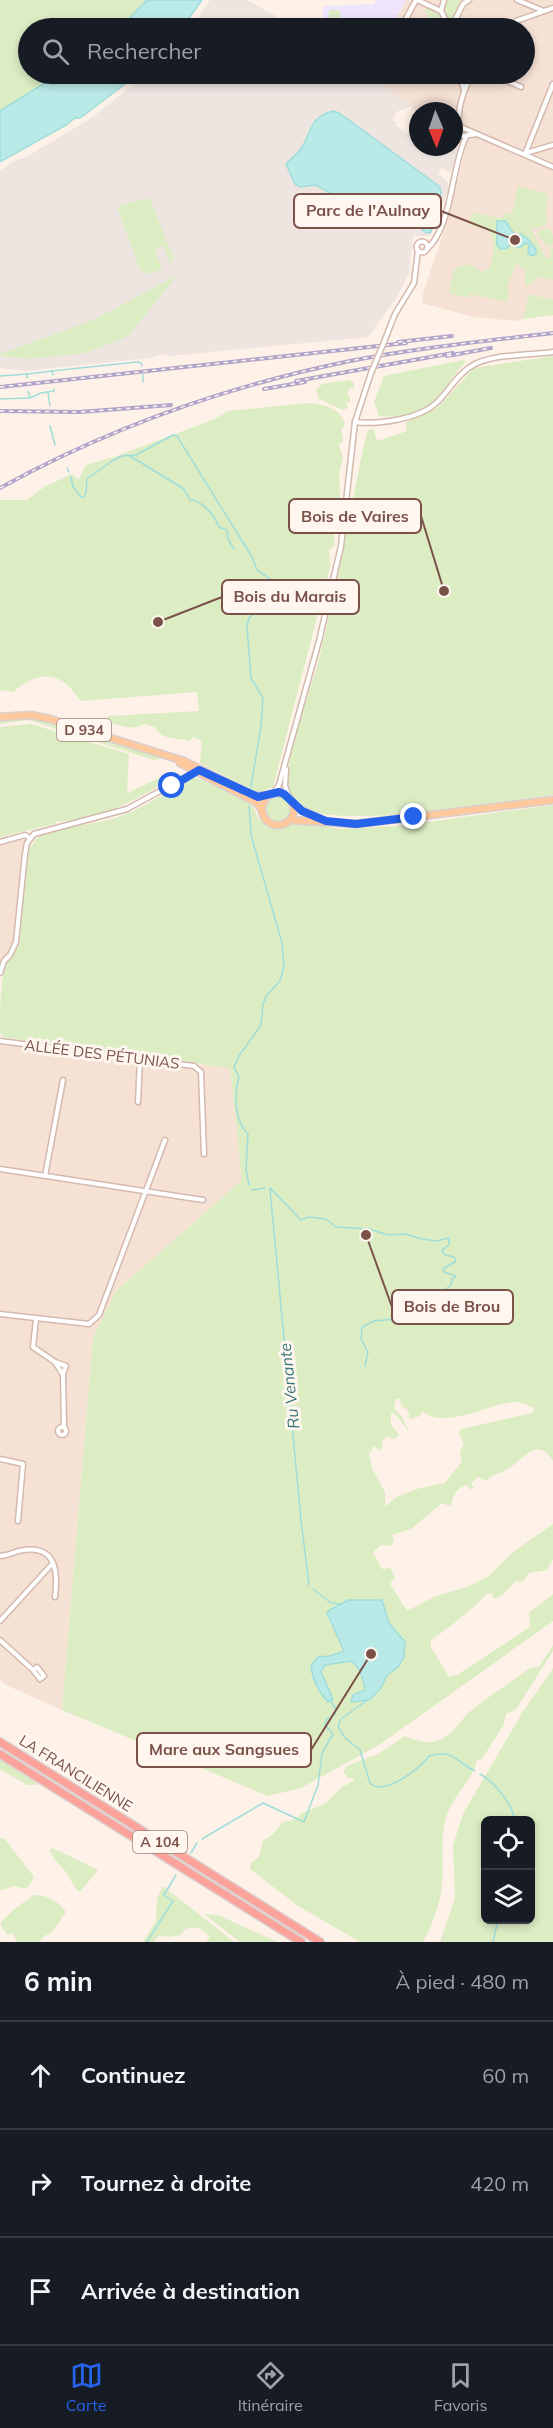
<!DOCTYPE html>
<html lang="fr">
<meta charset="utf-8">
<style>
body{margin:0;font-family:Mulish,sans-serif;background:#242831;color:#f1f3f6}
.controls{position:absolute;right:18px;bottom:18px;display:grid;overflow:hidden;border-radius:9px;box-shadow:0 3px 9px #0003}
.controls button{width:54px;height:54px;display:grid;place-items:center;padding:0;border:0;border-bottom:2px solid #363941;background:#171b24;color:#f1f3f6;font:30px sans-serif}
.compass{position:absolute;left:409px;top:102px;width:54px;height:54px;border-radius:50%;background:#171b24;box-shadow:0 3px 9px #0003;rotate:178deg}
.stop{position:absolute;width:18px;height:18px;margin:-14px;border:4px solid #2563eb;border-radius:50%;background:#fff}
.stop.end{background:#2563eb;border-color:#fff;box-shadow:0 2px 6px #0008}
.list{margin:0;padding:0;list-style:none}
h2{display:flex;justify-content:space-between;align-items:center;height:78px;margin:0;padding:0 24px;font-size:26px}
h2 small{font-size:20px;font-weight:400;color:#9ea1a6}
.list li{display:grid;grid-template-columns:39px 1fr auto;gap:18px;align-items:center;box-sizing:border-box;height:108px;padding:0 24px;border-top:2px solid #363941}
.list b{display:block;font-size:22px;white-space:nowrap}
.list em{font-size:20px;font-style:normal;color:#9ea1a6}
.icon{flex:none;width:33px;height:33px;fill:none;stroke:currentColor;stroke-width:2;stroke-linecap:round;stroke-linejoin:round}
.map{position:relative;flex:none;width:553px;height:1942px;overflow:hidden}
.search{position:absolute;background:#171b24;box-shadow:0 3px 9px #0003;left:18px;right:18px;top:18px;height:66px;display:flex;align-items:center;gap:15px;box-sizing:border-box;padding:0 21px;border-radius:33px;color:#9ea1a6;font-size:22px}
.sheet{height:402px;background:#171b24}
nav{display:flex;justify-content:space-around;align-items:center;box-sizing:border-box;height:84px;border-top:2px solid #363941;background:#171b24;font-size:16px;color:#9ea1a6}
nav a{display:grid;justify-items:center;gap:3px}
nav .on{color:#2563eb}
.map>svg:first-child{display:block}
.residential{fill:#f6e1d5}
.industrial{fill:#eee5e1}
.education{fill:#eee4fb}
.green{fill:#dcedc4;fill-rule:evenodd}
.water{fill:#baeae8;stroke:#9fdddb;stroke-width:1.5}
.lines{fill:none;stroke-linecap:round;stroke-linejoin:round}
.stream{stroke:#9fdddb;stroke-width:1.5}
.street-casing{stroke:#d4b9ae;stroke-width:7}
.primary-casing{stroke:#dacfcc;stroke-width:9}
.highway-casing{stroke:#dacfcc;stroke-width:10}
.street{stroke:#fff;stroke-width:4}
.primary{stroke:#ffc99d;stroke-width:6}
.highway{stroke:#fca29a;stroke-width:7}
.rail-casing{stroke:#b1a4ca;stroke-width:4}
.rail{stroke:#fff6ef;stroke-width:1.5;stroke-dasharray:4.5;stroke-linecap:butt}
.street-bridge-casing{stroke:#d4b9ae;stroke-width:7;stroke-linecap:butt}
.street-bridge{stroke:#fff;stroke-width:4}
.route{stroke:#2563eb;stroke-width:8}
.labels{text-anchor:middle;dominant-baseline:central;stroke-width:6;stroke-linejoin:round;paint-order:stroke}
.shield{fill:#fff6ef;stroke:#a3837b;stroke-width:1.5}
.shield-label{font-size:14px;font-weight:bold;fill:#7b5249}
.street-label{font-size:15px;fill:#7b5249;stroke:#fff6ef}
.water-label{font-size:16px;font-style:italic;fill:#387979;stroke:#fff6ef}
.leader{fill:none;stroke:#7b5249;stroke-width:2}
.callout-dot{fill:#7b5249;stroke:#fff6ef;stroke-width:2}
.callout{fill:#fff6ef;stroke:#7b5249;stroke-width:2}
.callout-label{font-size:16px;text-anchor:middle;font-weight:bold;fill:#7b5249}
</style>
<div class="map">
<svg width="553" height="1942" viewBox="0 0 553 1942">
<rect width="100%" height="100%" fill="#fef1e7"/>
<g class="residential">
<polygon points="406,0 553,0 553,300 530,294 523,319 515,321 474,317 422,303 423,293 449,217 466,146 454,143 454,111 418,112 373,79 376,74 524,74 524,28 391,28"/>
<polygon points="22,837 26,840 14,941 9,953 0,962 0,843"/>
<polygon points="0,1044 197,1070 202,1064 230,1067 243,1179 116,1291 93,1338 62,1710 6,1685 0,1680"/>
</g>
<g class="industrial">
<polygon points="210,0 247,0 297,28 195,28 199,16"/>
<polygon points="147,74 365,74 412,106 396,112 393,120 397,123 396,125 418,141 418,147 454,147 454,143 458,143 454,169 449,172 442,168 438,174 447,181 449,188 430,236 413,236 409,273 397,297 368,337 169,356 162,354 150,358 25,371 0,368 0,171 14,161 28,156 90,119"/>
</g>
<polygon class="education" points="375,0 406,0 391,28 322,28 323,6 375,4"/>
<g class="green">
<polygon points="0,0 147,0 120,28 28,28 28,74 59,74 0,111"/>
<polygon points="446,0 464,0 451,22 448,22 443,9"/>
<path d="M428 7 439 12 447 28C436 29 426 30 421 21L429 17 425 9Z"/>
<polygon points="329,10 340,10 341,28 329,28"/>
<path d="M518 186 548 194 546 211 547 225 531 229 546 258H549L552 255 549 251 553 247V280L538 277 528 286 525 285V270L516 264 507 288 509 298 506 302 470 294 468 298 449 293 454 269C467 262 470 263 481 272L489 269C492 260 498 238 488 231 483 227 474 227 469 225L472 212 502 219 504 212 512 214Z"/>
<polygon points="142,199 150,199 173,257 171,266 164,246 155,249 162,269 148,274 140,270 117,207"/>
<polygon points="543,229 550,229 553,236 553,244 549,247 536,234"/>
<polygon points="178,275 129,335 124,338 85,353 29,359 0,356 0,354 93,320"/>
<polygon points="529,294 553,300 553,315 523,319"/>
<path d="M553 356V795C505 801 340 830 305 808 298 803 290 795 288 787 284 758 311 690 319 659 338 583 350 507 367 431L373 428 377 441 407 431 405 423 437 408 474 368Z"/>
<path d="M463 360 466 362C452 374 445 392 430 405 422 411 412 411 405 417 396 414 389 418 379 416L374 402 384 376Z"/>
<polygon points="349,380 354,383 354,389 350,388 347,393 350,397 350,403 345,401 348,408 343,410 319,399 316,390 322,384"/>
<path d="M308 403C323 404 341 408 345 424L341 430 343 441 339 445 343 458 339 473 341 511 333 524 335 545 329 550 330 567 273 787 258 793 200 763 202 741 193 737 189 741C175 737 163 741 155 727L144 724C132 732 117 724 104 721L108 716 199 711 197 692 81 701C75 695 71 687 65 683 47 669 27 680 13 692L0 690V500H27L44 487 72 474 78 480 86 465 114 457 215 419 228 411Z"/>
<polygon points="23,717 49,720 157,755 160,759 154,760 28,720 0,724 0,719"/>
<path d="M31 724 129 754 127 793 174 771 177 774C148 795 93 824 57 821L55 824 0 837V727Z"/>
<path d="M193 778 200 779 251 802 258 818 269 827 277 828 298 820 338 829 399 826 553 805V1461C536 1434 522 1462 506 1470 497 1474 494 1474 486 1481L478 1477 471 1483 474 1488 471 1490 466 1485C457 1488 452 1496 452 1504L449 1506 442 1503 411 1529 392 1535 394 1542 390 1546 381 1545 373 1552 382 1569 390 1568 395 1577 390 1584 407 1611 436 1596 467 1587 489 1576 513 1552 553 1524V1559L547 1570 529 1573 523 1582 516 1581 501 1596 494 1599 491 1593 486 1594C483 1601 440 1635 431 1640V1647L449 1677 457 1675 530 1627 529 1613 553 1594V1621L379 1745 301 1788 268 1796 62 1710 93 1338 116 1291 242 1180 230 1068 2 1037 0 1032C0 1014 0 980 6 964 10 956 18 951 20 941 24 919 18 848 40 836 59 826 93 825 115 818 141 810 165 793 187 779ZM396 1399H400L401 1406 408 1410 410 1419 420 1416 423 1412C446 1430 490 1403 516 1402 523 1402 528 1406 534 1408L532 1413 461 1429 459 1434 464 1443 460 1453 462 1461 445 1483 416 1489 395 1498 385 1507V1492L372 1468 369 1454 374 1446 380 1451 383 1445 382 1440 389 1436 392 1439 397 1438 399 1434 391 1425V1413L395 1414 410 1433 402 1417 394 1408ZM365 1601H382L389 1623 405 1642 404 1657 398 1667 387 1675 381 1688 369 1700 351 1702 365 1690C363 1679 361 1668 351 1661L325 1665 321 1672 333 1699 321 1694 312 1677 318 1657 330 1656 344 1649 327 1617Z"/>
<circle cx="278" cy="808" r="14"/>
<path d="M553 1645V1651L516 1709 506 1714 504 1724 482 1759 477 1760C472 1780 456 1793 448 1812 439 1834 444 1862 442 1885 440 1905 432 1925 423 1942H360L298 1906 250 1869 251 1863 259 1857 263 1840 270 1837 283 1822 294 1820 302 1813 326 1803 342 1787 354 1781 353 1778H348L343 1771 349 1765 378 1754 405 1736C415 1740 426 1744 437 1741 456 1734 458 1721 472 1710 490 1695 511 1682 530 1668L539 1667Z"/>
<path d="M553 1668V1942H440L455 1898 453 1845 463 1814 522 1713ZM530 1820V1920H486V1820Z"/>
<polygon points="0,1758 34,1779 37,1785 27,1785 0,1769"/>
<polygon points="0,1838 4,1838 34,1877 27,1889 14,1886 0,1891"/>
<path d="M53 1848 98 1870 80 1892C73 1887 72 1882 68 1875 62 1866 54 1860 49 1850Z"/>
<path d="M163 1886 234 1942H206L210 1937C202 1928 197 1926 185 1929L181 1935 170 1937 158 1936 154 1942H143L156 1921 157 1898Z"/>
<path d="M34 1895C46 1895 59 1901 66 1912L52 1932 43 1937 40 1942H17L13 1933 7 1935 0 1923 17 1907Z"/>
<polygon points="204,1914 218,1915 277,1942 240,1942"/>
</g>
<g class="water">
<polygon points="147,0 202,0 184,25 186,28 120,28"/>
<polygon points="59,74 132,74 126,79 125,84 80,118 75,118 66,125 0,162 0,111"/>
<path d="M333 111 339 113 440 187 441 193 431 232 426 233 417 225 378 226 366 220 361 209 350 198 340 199 316 185 300 187 295 184 286 164C290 159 296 156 300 150 313 132 308 118 333 111Z"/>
<path d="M497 221H505C510 226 511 232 516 235L521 234 529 240 536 250V254L532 256 528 253 529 245 526 243 519 248 511 244 507 248 500 249 497 245Z"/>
<path d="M348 1600H382L389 1623 405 1642 404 1657 398 1667 387 1675 381 1688 369 1700 351 1702 353 1695 365 1690C363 1679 361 1668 351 1661L325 1665 321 1672 333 1699 328 1702C318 1691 312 1680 311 1665L318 1657 330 1656 344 1651 327 1613 328 1611Z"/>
</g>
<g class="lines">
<g class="stream">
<polyline points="52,371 137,362 141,363 142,366"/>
<polyline points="27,374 52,371 53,375"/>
<polyline points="0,376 27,374 27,378"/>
<polyline points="143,382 143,375"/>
<polyline points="28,391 30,398 41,393 54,391 54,389"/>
<polyline points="48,393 50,406"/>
<polyline points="0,399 29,398"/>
<polyline points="50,426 55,445"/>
<path d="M130 456 184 489 190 500C202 500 215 516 219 527L227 530 228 539 234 549"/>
<polyline points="67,468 69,472"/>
<path d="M71 477 73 487 81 497H84L86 493 87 479 112 461 122 456 136 455 173 435 177 436 252 557 257 570 270 579C272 587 265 596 265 604L249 618 247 626 251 678 263 698 261 726 251 787"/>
<path d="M249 806 251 835 282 943 284 966 280 981 267 995 263 1004 261 1025 239 1056 234 1067 239 1077C234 1094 234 1121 248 1134L246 1169 249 1185"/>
<polyline points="270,1188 301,1220 309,1217 326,1219 336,1227 369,1229 388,1235 405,1234 422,1239 437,1241 449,1238 449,1245 442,1250 445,1255 454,1257 456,1261 443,1269 444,1272 456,1276 452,1279 451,1285 431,1301 401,1311 396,1319 374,1321 362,1327 361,1339 368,1352 365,1366"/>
<polyline points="270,1189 301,1520 309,1585"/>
<polyline points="252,1190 265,1188"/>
<polyline points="313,1589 331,1603 340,1604"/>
<path d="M366 1701 341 1719 338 1726 345 1738 360 1750 370 1783C384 1797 421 1768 429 1756 455 1749 454 1761 475 1771"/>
<path d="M480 1774C493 1781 514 1805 514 1820"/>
<polyline points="202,1839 263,1803 304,1822 318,1785 322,1753 333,1734 325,1725 326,1720 335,1714 336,1709 330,1700"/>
<polyline points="191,1853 197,1843"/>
<polyline points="147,1942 173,1901 164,1895 176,1875"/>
<polyline points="493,1942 498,1920"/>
</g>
<g class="street-casing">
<g id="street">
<polyline points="417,0 441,11"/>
<polyline points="517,0 544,11"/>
<polyline points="441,11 450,28"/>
<polyline points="441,11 444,0"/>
<polyline points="516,21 553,8"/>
<polyline points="401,28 416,0"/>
<polyline points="451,28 463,4 469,0"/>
<polyline points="447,74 462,83 464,90"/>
<path d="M472 74C462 93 454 116 462 136L477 134"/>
<polyline points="492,74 521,87"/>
<polyline points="463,128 553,167"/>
<polyline points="526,153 553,145"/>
<polyline points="525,154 553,84"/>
<circle cx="422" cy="247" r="5.5"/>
<path d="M427 249C453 225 451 167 466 137"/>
<polyline points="384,342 395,314 414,283 418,250"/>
<path d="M355 422C377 425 418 419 435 404 449 392 457 373 475 364 495 354 530 355 553 352"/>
<polyline points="286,769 285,786 289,797"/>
<polyline points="273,793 279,785 319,641 341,546 355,422 371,373"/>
<polyline points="0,842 25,835 30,838"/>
<polyline points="0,973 4,961 10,955 16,942 25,854 27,843 34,834 127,809 195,772"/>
<polyline points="0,1041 194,1066 201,1072 204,1154"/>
<polyline points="138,1102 140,1059"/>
<polyline points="0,1169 203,1200"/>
<polyline points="45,1176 63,1080"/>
<polyline points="0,1314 89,1324 99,1315 165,1140"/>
<polyline points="36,1319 33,1347 55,1362 63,1375 64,1427"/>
<polyline points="55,1362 66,1366 63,1374"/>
<circle cx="62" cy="1431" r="4"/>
<polyline points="0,1459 23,1464 18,1521"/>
<path d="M0 1556C8 1556 15 1551 24 1550 57 1546 58 1573 55 1597"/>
<polyline points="0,1621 53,1563"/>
<polyline points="0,1640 33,1670 40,1679 44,1676 37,1667 33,1670"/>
</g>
</g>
<g class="primary-casing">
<g id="primary">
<polyline points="0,717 31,715 50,719 184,761 252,795 267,796"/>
<polyline points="180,763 256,802 261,809"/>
<circle cx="278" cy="809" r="16"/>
<polyline points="294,806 320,819"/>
<polyline points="291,820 356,824 553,800"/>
</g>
</g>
<g class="highway-casing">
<g id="highway">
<polyline points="0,1742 320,1942"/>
<polyline points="0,1754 301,1942"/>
</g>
</g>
<use href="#street" class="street"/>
<use href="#primary" class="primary"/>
<use href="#highway" class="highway"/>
<g class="rail-casing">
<g id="rail">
<polyline points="398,342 452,336"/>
<polyline points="447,356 491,348"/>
<polyline points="296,381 453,353"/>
<polyline points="0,387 406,343"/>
<polyline points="264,389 305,382"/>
<polyline points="0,411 80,412 171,405"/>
<path d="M0 488C109 428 228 386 350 361 417 348 485 341 553 333"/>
</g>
</g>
<use href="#rail" class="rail"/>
<g class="street-bridge-casing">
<polyline id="street-bridge" points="371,373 384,342"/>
</g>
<use href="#street-bridge" class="street-bridge"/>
</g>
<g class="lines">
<polyline class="route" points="172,786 199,770 258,797 279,792 284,794 302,811 326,821 356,824 414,817"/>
</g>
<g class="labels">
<g class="shield">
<rect x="57" y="719" width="54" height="22" rx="4.5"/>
<rect x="133" y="1831" width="54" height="22" rx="4.5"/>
</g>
<g class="shield-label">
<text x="84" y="730">D 934</text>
<text x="160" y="1842">A 104</text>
</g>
<g class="street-label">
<text transform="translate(102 1054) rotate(7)">ALLÉE DES PÉTUNIAS</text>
<text transform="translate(76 1773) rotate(32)">LA FRANCILIENNE</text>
</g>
<g class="water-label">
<text transform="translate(289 1386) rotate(-96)">Ru Venante</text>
</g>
</g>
<path class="leader" d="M515 240L441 211M444 591L421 516M158 622L222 597M366 1235L392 1307M371 1654L311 1750"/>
<g class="callout-dot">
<circle cx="515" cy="240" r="6"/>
<circle cx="444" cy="591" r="6"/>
<circle cx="158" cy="622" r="6"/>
<circle cx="366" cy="1235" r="6"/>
<circle cx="371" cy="1654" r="6"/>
</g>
<g class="callout">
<rect x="294" y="194" width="147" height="34" rx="6"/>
<rect x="289" y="499" width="132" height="34" rx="6"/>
<rect x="222" y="580" width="137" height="34" rx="6"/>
<rect x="392" y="1290" width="121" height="34" rx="6"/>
<rect x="137" y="1733" width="174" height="34" rx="6"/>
</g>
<g class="callout-label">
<text x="368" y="216">Parc de l'Aulnay</text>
<text x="355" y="522">Bois de Vaires</text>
<text x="290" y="602">Bois du Marais</text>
<text x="452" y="1312">Bois de Brou</text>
<text x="224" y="1755">Mare aux Sangsues</text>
</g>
</svg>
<div class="controls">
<button><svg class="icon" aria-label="locate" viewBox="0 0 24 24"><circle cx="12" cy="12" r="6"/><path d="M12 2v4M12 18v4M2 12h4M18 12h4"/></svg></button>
<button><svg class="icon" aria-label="layers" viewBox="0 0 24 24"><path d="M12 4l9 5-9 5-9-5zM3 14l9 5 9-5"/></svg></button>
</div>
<svg class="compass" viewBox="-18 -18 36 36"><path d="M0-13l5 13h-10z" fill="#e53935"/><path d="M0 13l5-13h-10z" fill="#9ea1a6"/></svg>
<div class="stop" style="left:172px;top:786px"></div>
<div class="stop end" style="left:414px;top:817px"></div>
<div class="search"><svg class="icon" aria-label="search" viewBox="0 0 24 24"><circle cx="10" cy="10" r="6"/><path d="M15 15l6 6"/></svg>Rechercher</div>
</div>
<section class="sheet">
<h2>6 min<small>À pied · 480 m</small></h2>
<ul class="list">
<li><svg class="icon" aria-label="ahead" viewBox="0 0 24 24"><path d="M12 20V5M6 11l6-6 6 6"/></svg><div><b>Continuez</b></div><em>60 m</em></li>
<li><svg class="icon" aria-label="right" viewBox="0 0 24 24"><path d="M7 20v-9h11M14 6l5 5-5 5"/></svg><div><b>Tournez à droite</b></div><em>420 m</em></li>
<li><svg class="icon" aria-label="arrive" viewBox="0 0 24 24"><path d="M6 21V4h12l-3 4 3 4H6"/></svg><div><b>Arrivée à destination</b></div></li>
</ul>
</section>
<nav>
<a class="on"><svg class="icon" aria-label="map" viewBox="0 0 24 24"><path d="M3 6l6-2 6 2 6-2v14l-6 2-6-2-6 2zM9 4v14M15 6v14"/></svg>Carte</a>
<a><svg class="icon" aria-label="directions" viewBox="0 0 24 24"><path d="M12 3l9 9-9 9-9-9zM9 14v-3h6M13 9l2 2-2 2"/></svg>Itinéraire</a>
<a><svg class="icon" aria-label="saved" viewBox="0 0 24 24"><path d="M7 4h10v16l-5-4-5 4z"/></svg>Favoris</a>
</nav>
